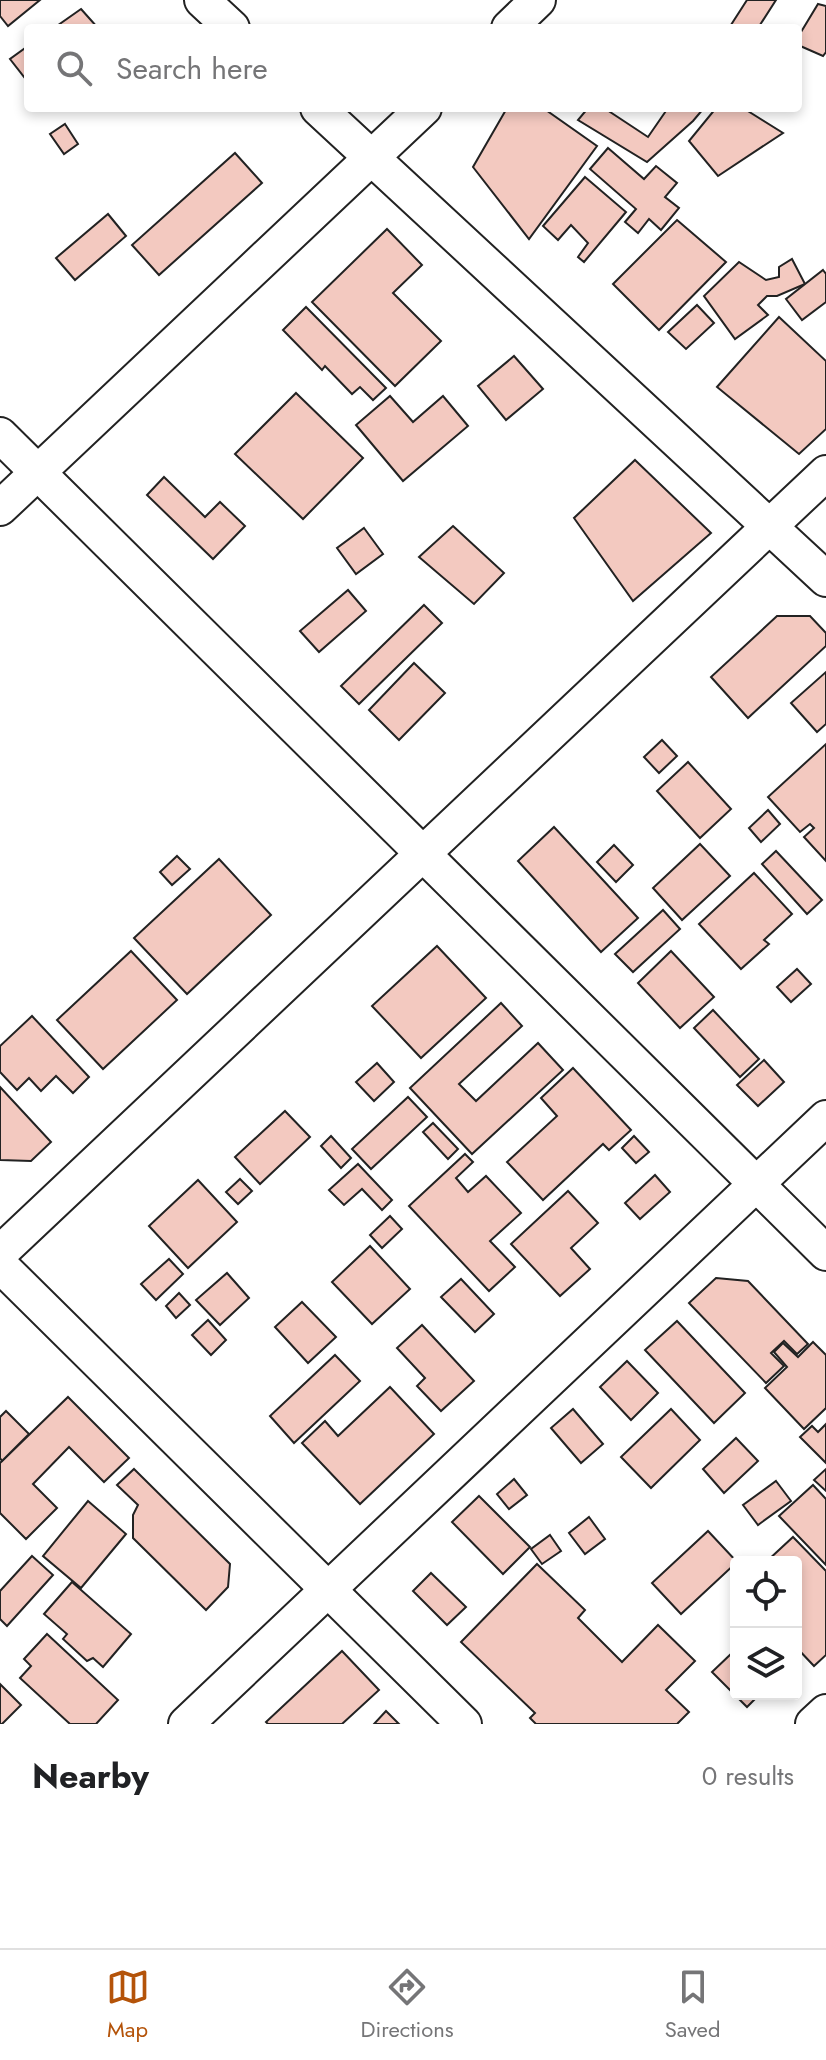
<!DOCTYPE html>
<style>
body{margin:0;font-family:Jost,sans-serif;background:#f2f2f2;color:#202124}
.controls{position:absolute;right:24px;bottom:24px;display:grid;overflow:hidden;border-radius:8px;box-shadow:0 4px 12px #0003}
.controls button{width:72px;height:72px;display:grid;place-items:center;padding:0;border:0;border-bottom:2px solid #e0e0e0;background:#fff;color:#202124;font:40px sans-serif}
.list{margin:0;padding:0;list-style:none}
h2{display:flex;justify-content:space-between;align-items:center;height:104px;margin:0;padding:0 32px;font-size:34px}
h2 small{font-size:26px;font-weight:400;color:#757577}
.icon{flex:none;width:44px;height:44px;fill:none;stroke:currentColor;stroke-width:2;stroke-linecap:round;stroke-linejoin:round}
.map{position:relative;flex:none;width:826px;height:1724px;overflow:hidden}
.search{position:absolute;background:#fff;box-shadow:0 4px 12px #0003;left:24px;right:24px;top:24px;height:88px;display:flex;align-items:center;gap:20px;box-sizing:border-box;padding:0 28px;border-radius:8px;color:#757577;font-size:30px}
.sheet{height:224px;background:#fff}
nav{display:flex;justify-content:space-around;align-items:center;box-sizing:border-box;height:112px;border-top:2px solid #e0e0e0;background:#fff;font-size:22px;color:#757577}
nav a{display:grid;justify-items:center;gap:4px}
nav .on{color:#b45309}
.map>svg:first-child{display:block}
.building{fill:#f3c9c0;stroke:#222;stroke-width:2}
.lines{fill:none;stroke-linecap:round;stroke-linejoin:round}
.street-casing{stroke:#222;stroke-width:38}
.street{stroke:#fff;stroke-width:34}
</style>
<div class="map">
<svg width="826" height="1724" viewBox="0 0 826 1724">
<rect width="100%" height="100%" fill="#fff"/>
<g class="building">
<polygon points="0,0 40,0 8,26 0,16"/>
<polygon points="747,0 776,0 758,28 729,28"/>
<polygon points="818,4 826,6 826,52 823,56 798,45 798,37"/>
<polygon points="81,9 98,28 54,28"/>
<polygon points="28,46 28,82 10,59"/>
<polygon points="507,108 543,108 597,146 529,239 473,167"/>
<polygon points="588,108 604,108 648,137 668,108 704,108 693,121 647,162 578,120"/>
<polygon points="716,108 743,108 783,133 718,176 689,141"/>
<polygon points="65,124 78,144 64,154 50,134"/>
<polygon points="608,148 644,179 656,166 677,183 665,197 679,208 661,230 649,219 638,233 625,222 636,209 590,169"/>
<polygon points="235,153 262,183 159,275 132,245"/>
<polygon points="585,177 626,212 584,262 578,257 588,243 571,225 558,240 543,226"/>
<polygon points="108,214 126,236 75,280 56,258"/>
<polygon points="677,220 726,262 659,330 613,284"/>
<polygon points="387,229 422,265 393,293 441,341 395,386 312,302"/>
<polygon points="792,259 805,284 777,296 767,296 758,305 768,315 735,339 704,296 739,262 766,280 779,277 779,267"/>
<polygon points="823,270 826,274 826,302 802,320 786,299"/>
<polygon points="697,305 714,323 686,349 668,332"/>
<polygon points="306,307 386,388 373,400 360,387 352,394 325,366 322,370 283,330"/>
<polygon points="779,317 826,361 826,429 799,454 717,387"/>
<polygon points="514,356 543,389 506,420 478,386"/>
<polygon points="296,393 363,458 303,519 235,454"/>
<polygon points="390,396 413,422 443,396 468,426 403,481 356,425"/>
<polygon points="635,460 711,533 633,601 574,518"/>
<polygon points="164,477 205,517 220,502 245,526 213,559 147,495"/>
<polygon points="453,526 504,573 474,604 419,557"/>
<polygon points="364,528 383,554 356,574 337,548"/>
<polygon points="348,590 366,611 319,652 300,631"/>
<polygon points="424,605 442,623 359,704 341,686"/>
<polygon points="777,616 810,616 826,633 826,646 748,718 711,677"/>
<polygon points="414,663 445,693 399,740 369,710"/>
<polygon points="826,672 826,724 817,732 791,703"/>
<polygon points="662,740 677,756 659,773 644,757"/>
<polygon points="826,744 826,861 804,837 814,828 810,824 800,832 768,797"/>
<polygon points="688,762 731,809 700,838 657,791"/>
<polygon points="768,810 780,824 761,842 749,828"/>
<polygon points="554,827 638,918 601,952 518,861"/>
<polygon points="700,844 730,876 682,920 653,888"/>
<polygon points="614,845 633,865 616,882 597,862"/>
<polygon points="776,851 822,900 807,914 762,864"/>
<polygon points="177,856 190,869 172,885 160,872"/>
<polygon points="219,859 271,915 187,994 134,938"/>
<polygon points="754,873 792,914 764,940 769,944 741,969 699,924"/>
<polygon points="663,910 680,929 633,972 615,954"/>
<polygon points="437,946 486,998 421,1058 372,1006"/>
<polygon points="131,951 177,1000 103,1069 57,1020"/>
<polygon points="671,951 714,997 680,1028 638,983"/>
<polygon points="797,969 811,984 791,1002 777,987"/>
<polygon points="501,1003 522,1026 459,1084 476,1101 538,1043 563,1070 472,1154 410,1088"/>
<polygon points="713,1010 759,1059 740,1077 694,1028"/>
<polygon points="32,1016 89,1077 73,1093 56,1076 41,1091 29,1078 17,1090 0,1072 0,1046"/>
<polygon points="764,1060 784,1082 758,1106 737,1085"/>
<polygon points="377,1063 394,1082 374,1101 356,1082"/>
<polygon points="573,1068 631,1130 609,1150 603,1144 543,1200 507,1162 557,1116 541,1098"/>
<polygon points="0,1087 51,1142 31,1161 0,1160"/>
<polygon points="408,1097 427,1117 371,1169 352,1149"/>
<polygon points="285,1111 310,1137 260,1184 235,1157"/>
<polygon points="433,1123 458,1149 448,1159 423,1132"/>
<polygon points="331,1136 351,1158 341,1168 321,1146"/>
<polygon points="634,1136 649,1152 636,1163 622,1148"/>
<polygon points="465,1154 473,1162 456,1178 468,1192 486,1176 521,1213 490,1241 515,1267 489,1291 409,1206"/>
<polygon points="358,1164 392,1200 382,1210 362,1189 344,1205 329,1190"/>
<polygon points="655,1175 670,1192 640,1219 625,1203"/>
<polygon points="240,1179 252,1191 238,1204 226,1192"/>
<polygon points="198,1180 237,1222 188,1268 149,1226"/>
<polygon points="568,1191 598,1223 571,1248 590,1269 560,1296 511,1244"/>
<polygon points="390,1216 402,1229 382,1248 370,1235"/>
<polygon points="370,1246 410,1289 372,1324 332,1282"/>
<polygon points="169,1259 183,1274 156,1300 141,1284"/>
<polygon points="227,1273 249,1298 220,1325 196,1300"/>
<polygon points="716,1278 748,1281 808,1344 797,1354 784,1341 771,1353 784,1366 766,1383 689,1303"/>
<polygon points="461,1279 494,1314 475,1332 441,1297"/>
<polygon points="179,1293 190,1305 176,1318 166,1306"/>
<polygon points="302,1302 336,1337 308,1363 275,1327"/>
<polygon points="208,1320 226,1340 211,1355 192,1335"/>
<polygon points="677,1321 745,1393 714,1423 645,1350"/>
<polygon points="422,1325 474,1381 441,1411 417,1386 425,1378 397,1348"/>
<polygon points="813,1342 826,1355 826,1408 804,1429 765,1388 787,1367 774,1352 783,1343 798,1357"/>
<polygon points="335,1355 360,1381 294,1443 270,1416"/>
<polygon points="627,1361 658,1393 631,1420 600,1387"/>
<polygon points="390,1387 434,1434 360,1504 302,1443 325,1421 338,1436"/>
<polygon points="68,1397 129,1458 104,1482 69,1447 33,1484 57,1508 26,1539 0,1513 0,1463"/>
<polygon points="573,1409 603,1444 581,1463 551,1428"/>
<polygon points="671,1409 700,1440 651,1488 621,1457"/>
<polygon points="6,1411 29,1434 2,1461 0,1458 0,1417"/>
<polygon points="826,1424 826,1463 800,1437 812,1426 818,1432"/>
<polygon points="736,1438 758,1461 724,1493 703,1469"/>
<polygon points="134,1469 230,1564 228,1587 206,1610 133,1538 133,1515 138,1505 117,1485"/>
<polygon points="826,1469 826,1491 814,1480"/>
<polygon points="514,1479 527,1495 509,1509 497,1494"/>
<polygon points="776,1481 791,1501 758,1525 743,1505"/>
<polygon points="813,1485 826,1499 826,1565 779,1516"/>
<polygon points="479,1496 530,1547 503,1574 452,1522"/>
<polygon points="88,1501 126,1534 81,1588 43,1556"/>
<polygon points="589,1517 605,1539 585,1554 569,1533"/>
<polygon points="708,1531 737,1562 681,1614 652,1583"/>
<polygon points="550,1535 561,1551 542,1564 531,1549"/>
<polygon points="793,1537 826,1571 826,1655 814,1666 796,1647 796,1562 766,1562"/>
<polygon points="32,1556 53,1575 7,1626 0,1619 0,1591"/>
<polygon points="537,1564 585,1610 578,1618 622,1662 658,1625 695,1661 666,1690 689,1712 677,1724 536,1724 530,1718 535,1713 461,1642"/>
<polygon points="431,1573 466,1607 447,1625 413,1591"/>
<polygon points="72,1582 131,1634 103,1667 93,1658 87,1661 63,1639 67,1634 44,1614"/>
<polygon points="47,1634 118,1700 96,1724 70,1724 20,1678 31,1666 24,1659"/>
<polygon points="342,1651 379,1690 342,1724 268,1724 266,1722"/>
<polygon points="732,1653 736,1657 736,1694 760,1694 747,1707 712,1672"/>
<polygon points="0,1684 21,1705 2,1724 0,1724"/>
<polygon points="386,1711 399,1724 374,1724"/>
</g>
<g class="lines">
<g class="street-casing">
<g id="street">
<polyline points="202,0 232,28"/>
<polyline points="509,28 538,0"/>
<polyline points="318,108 826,579"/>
<polyline points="0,435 826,1253"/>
<polyline points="0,508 424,108"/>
<polyline points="0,1253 826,473"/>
<polyline points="0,1265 464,1724"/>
<polyline points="186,1724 826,1118"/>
<polyline points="813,1724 826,1712"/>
</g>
</g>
<use href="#street" class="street"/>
</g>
</svg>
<div class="controls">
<button><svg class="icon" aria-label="locate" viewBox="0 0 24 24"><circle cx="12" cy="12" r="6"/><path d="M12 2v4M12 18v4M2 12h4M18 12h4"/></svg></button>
<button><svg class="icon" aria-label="layers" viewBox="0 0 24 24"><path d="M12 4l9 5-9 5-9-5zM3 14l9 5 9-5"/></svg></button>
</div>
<div class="search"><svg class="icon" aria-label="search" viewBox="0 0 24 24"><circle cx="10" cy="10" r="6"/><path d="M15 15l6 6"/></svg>Search here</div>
</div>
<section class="sheet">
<h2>Nearby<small>0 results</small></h2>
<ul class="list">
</ul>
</section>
<nav>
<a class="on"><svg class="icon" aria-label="map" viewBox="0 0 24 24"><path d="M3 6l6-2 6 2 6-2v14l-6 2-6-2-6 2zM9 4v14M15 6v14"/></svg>Map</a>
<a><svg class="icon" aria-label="directions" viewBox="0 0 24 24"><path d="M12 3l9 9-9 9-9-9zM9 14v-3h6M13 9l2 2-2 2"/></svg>Directions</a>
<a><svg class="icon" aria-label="saved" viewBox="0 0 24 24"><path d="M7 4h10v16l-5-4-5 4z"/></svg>Saved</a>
</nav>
